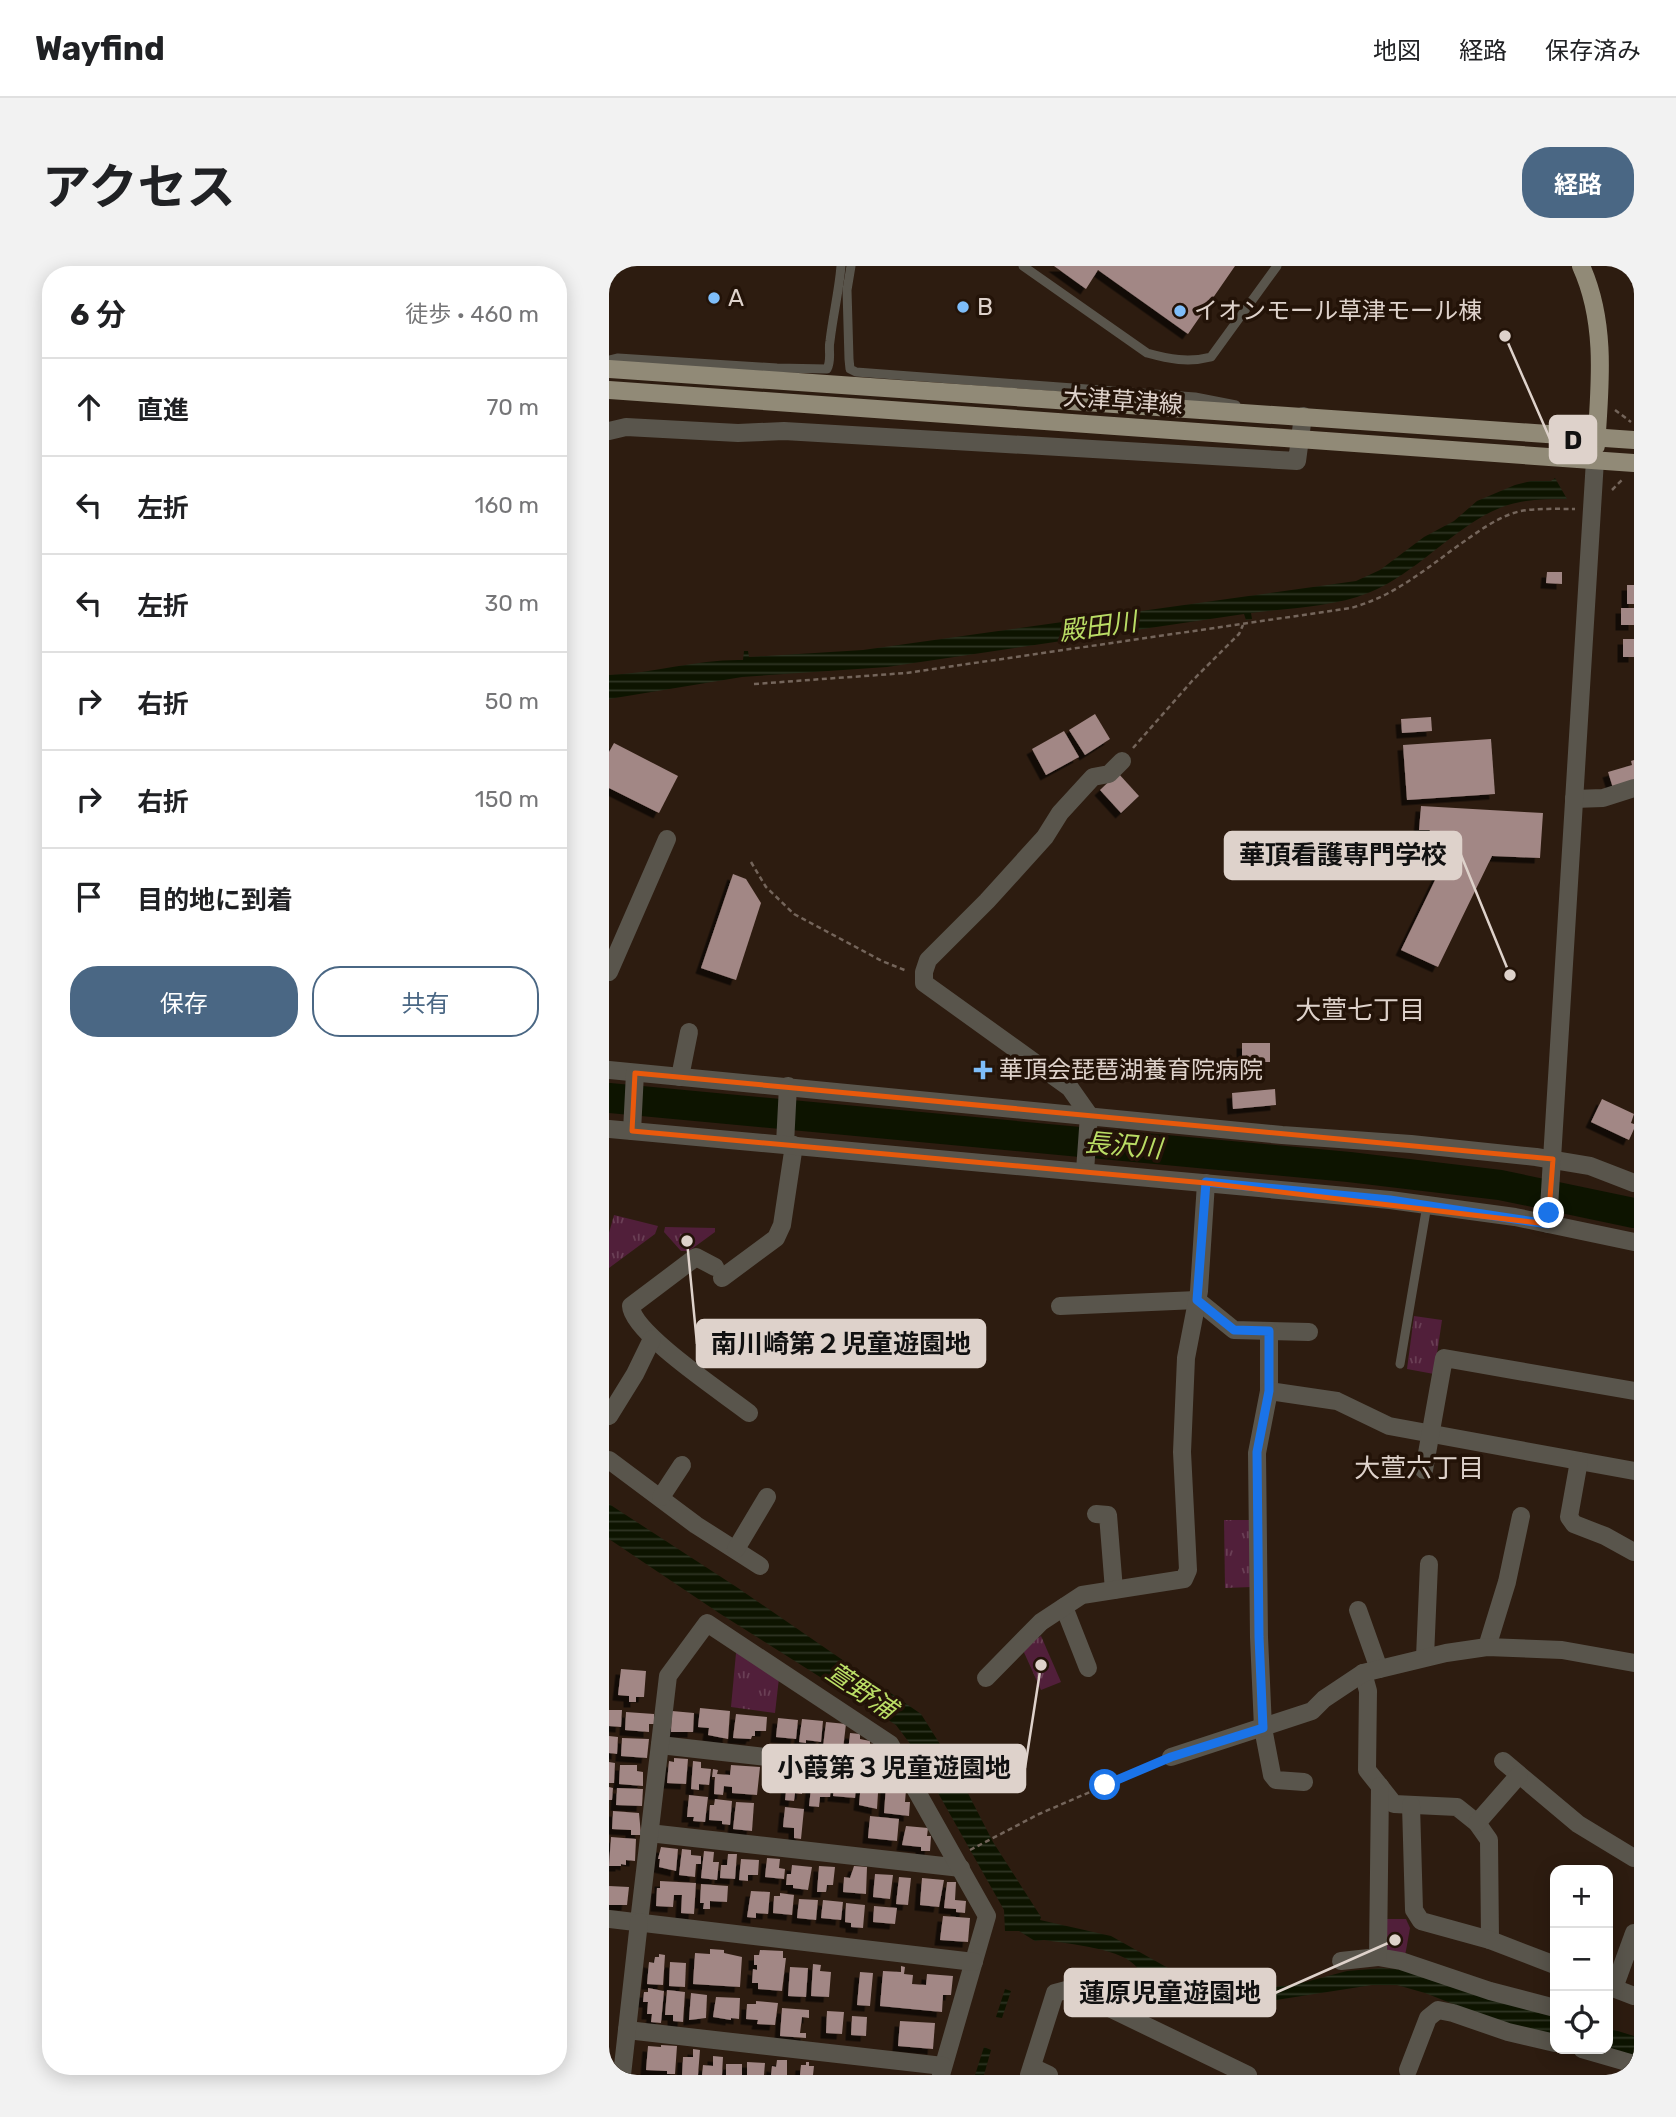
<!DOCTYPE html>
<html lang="ja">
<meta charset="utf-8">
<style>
body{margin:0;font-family:Rubik,"Noto Sans JP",sans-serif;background:#f2f2f2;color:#202124}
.controls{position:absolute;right:21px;bottom:21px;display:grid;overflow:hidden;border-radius:14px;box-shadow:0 4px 18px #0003}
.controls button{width:63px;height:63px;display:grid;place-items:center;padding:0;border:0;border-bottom:2px solid #e0e0e0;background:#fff;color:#202124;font:35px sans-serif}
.stop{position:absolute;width:21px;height:21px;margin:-16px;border:5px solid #1a73e8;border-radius:50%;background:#fff}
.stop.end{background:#1a73e8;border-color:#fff;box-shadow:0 2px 7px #0008}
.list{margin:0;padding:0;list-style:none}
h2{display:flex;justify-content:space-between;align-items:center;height:91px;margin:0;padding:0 28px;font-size:30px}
h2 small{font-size:23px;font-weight:400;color:#757577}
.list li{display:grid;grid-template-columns:46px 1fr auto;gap:21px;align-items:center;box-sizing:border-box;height:98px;padding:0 28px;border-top:2px solid #e0e0e0}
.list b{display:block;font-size:26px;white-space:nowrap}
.list em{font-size:23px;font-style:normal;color:#757577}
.actions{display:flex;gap:14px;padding:21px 28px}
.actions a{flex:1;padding:16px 0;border:2px solid #4a6784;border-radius:28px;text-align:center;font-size:24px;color:#4a6784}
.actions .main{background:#4a6784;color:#fff}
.icon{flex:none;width:38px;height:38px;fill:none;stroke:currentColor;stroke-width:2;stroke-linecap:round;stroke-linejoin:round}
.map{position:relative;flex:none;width:1025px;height:1809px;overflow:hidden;border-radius:28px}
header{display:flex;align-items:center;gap:42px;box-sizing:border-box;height:98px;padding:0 35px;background:#fff;border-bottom:2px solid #e0e0e0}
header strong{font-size:33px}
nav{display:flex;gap:38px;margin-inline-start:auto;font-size:24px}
.intro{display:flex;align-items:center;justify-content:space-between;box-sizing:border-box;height:168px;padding:0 42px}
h1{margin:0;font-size:49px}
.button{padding:18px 32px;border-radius:28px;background:#4a6784;color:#fff;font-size:24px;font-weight:700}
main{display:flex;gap:42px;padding:0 42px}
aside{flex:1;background:#fff;border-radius:28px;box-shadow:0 4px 18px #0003}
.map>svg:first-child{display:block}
.park{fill:url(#park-tufts)}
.water{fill:url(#water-rules)}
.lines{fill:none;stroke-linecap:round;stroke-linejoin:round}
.river{stroke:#0d1400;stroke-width:30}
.building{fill:#a28785;filter:url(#shadow)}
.path{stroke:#74655b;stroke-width:2.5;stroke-dasharray:5 3.5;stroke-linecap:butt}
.service{stroke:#59554c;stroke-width:9}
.minor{stroke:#59554c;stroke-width:18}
.tertiary{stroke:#59554c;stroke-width:18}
.primary{stroke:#918a77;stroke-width:18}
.route{stroke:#1a73e8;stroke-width:9}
.marked{fill:none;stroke:#e8590c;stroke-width:5;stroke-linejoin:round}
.poi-dot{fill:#7ebdf9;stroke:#231308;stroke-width:2.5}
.labels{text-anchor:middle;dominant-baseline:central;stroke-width:7;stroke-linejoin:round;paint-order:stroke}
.poi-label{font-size:24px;fill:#ded2cb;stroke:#231308;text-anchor:start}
.street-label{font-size:24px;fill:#ded2cb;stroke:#231308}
.water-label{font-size:26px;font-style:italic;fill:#badd65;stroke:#231308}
.neighbourhood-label{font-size:26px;fill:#ded2cb;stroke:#231308}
.leader{fill:none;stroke:#ded2cb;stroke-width:2.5}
.callout-dot{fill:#ded2cb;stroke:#231308;stroke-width:2.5}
.callout{fill:#ded2cb;stroke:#ded2cb;stroke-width:2.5}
.callout-label{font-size:26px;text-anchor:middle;font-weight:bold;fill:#111}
</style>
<header>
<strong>Wayfind</strong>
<nav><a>地図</a><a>経路</a><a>保存済み</a></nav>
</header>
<div class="intro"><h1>アクセス</h1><a class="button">経路</a></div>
<main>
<aside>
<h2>6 分<small>徒歩 · 460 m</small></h2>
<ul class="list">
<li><svg class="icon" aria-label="ahead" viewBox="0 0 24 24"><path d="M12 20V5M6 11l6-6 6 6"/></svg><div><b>直進</b></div><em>70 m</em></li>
<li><svg class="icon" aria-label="left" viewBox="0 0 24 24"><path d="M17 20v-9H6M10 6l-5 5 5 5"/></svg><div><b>左折</b></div><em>160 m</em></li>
<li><svg class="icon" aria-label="left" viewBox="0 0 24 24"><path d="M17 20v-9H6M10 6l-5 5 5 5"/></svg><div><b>左折</b></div><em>30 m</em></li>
<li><svg class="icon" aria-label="right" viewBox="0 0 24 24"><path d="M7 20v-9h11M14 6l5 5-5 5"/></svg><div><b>右折</b></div><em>50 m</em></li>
<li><svg class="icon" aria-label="right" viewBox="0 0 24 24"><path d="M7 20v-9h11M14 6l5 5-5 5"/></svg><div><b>右折</b></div><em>150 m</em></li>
<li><svg class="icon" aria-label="arrive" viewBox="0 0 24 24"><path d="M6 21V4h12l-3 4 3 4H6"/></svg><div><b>目的地に到着</b></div></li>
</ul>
<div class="actions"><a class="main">保存</a><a>共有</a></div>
</aside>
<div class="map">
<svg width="1025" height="1809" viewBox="0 0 1025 1809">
<defs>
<pattern id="park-tufts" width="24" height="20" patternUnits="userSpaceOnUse" patternTransform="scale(1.75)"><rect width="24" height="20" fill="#511f3a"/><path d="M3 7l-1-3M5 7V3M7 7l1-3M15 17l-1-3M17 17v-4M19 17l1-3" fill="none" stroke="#6a3f55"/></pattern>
<pattern id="water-rules" width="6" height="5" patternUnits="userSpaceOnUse" patternTransform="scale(1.75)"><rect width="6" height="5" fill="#0d1400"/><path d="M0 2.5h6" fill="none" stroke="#303524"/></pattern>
<filter id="shadow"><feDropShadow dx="-5.5" dy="5.5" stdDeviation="0" flood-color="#0009"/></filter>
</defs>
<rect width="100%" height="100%" fill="#2d1c10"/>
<g class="park">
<polygon points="5,949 49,960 46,968 0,1002 0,967"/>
<polygon points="56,961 106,962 106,966 80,985 72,985 55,966"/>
<polygon points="805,1050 833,1054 825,1108 798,1103"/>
<polygon points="615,1254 641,1254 643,1321 616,1322"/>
<polygon points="432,1370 452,1416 432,1424 413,1382"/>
<polygon points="130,1384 170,1412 166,1447 122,1441 127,1387"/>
<polygon points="774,1653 797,1653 801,1662 796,1690 776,1689"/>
</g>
<g class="water">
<path d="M946 212 958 233C938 233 918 233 899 239 849 255 809 308 759 327 725 341 679 342 642 347L643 353 637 354 635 348 278 401 133 411 0 433V409C45 407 90 393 134 394L135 385H139L140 391 254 384 747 315 771 304 815 271 845 255 868 235 906 219 922 215H942Z"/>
<path d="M0 1238 129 1322 312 1448 346 1502 384 1576 432 1651 431 1654 502 1670 559 1702 614 1716 653 1722 685 1719 738 1705 773 1702 796 1704 946 1750V1769L890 1756 816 1727 788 1719H763L667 1734 632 1733 529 1703C516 1682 459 1678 435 1674L426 1675 410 1665H396L395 1644 302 1479 287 1459 110 1347 0 1273Z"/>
<polygon points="396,1723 402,1725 393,1752 387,1751"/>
<polygon points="999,1762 1025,1770 1025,1791 999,1783"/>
<polygon points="375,1781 382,1784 375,1809 366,1809"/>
</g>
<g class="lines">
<polyline class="river" points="0,832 740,901 891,919 1025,947"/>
</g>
<g class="building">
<polygon points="445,0 626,0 579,68 489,4 477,23"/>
<polygon points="938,306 953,306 953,318 937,317"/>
<rect x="1018" y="319" width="7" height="19"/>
<rect x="1012" y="342" width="13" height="17"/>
<rect x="1014" y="373" width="11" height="18"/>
<polygon points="486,448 501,473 476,489 460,464"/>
<polygon points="822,451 823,465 793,467 792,453"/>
<polygon points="455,465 470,491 437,509 423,483"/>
<polygon points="882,473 886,528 798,534 794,479"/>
<polygon points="5,477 69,510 50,547 0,522 0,486"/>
<polygon points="1025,494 1025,515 1004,522 999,506 1023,499 1022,495"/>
<polygon points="509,507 530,530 512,547 491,524"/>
<polygon points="812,540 934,547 931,592 883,590 829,701 792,684 845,575 820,570 821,564 810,564"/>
<polygon points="124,608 137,613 152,637 127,714 92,702"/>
<rect x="633" y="777" width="28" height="19"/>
<polygon points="666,823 667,839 624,843 623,827"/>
<polygon points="993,833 1025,848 1022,857 1025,858 1025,863 1020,874 982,856"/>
<polygon points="12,1403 37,1405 35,1431 27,1431 27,1436 20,1436 20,1430 9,1429"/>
<polygon points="91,1442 121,1445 119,1473 99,1469 100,1462 89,1461"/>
<polygon points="0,1444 13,1444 12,1461 0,1460"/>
<polygon points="63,1445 85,1447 84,1466 62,1466"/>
<polygon points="17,1446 45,1448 45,1458 40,1458 40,1466 16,1464"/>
<polygon points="127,1448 158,1451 157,1465 146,1465 146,1470 143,1470 142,1473 124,1472"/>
<polygon points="169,1452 189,1454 187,1473 167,1471"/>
<polygon points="193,1453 214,1455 212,1476 197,1474 197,1477 190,1476"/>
<polygon points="217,1456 237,1458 234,1483 214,1481"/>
<polygon points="241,1467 251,1468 251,1473 261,1475 261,1478 267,1479 266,1484 273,1485 272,1493 260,1490 259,1492 244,1490 244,1486 239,1486"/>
<polygon points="0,1470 9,1471 8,1488 0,1487"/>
<polygon points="13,1472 40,1473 38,1492 12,1490"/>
<polygon points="65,1492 79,1493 77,1518 58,1517 60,1495 65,1496"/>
<polygon points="84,1495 92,1496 92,1502 102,1503 100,1519 90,1518 90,1524 82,1523"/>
<polygon points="0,1496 6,1497 5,1517 0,1517"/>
<polygon points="11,1499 28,1499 28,1505 34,1506 34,1520 10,1518"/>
<polygon points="122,1499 151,1501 148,1529 123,1527 123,1521 115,1520 114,1529 105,1528 106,1511 103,1511 104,1503 109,1504 108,1508 121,1509"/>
<polygon points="179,1508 194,1510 193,1528 186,1527 185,1535 176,1534"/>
<polygon points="203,1513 218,1515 217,1520 222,1520 221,1531 211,1531 210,1541 200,1540"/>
<polygon points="226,1514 243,1516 242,1521 247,1521 246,1532 224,1530"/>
<polygon points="252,1517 262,1518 262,1526 269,1527 268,1543 250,1539"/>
<polygon points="277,1520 297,1524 296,1536 301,1536 300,1550 275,1547"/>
<polygon points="0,1521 4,1522 3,1534 0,1534"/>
<polygon points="8,1522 34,1523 33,1540 7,1539"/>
<polygon points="80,1529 99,1531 96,1556 84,1555 85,1551 78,1551"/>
<polygon points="106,1533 123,1535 121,1559 113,1558 113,1555 100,1554 101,1539 105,1539"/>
<polygon points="127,1536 145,1537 143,1565 124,1563"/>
<polygon points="176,1541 195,1543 192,1573 185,1572 185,1562 174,1561"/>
<polygon points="4,1545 30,1547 32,1569 22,1569 22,1564 3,1563"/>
<polygon points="261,1550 290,1553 288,1575 259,1572"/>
<polygon points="297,1560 319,1562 318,1570 322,1570 321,1585 312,1585 312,1581 293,1579"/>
<polygon points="2,1571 27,1573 26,1595 17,1594 17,1599 12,1598 12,1600 0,1600"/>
<polygon points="52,1581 69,1583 67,1605 50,1601 51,1593 49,1593"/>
<polygon points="73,1583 82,1584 82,1589 92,1590 92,1598 87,1598 86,1611 70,1609"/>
<polygon points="95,1585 105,1586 104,1596 110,1596 108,1614 92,1612"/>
<polygon points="119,1588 128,1588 126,1613 111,1612 112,1599 118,1599"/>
<polygon points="158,1592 171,1593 170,1602 176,1603 175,1613 156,1611"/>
<polygon points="132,1593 150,1594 149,1609 139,1609 139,1615 130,1614"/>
<polygon points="183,1599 203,1601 199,1624 184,1622 184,1619 177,1619 178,1608 182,1608"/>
<polygon points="210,1600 226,1601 224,1619 218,1619 217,1626 208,1626"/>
<polygon points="245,1600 258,1601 257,1628 234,1626 235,1611 241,1612"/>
<polygon points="266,1608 284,1609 281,1633 264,1631"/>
<polygon points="290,1611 302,1612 299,1639 287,1638"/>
<polygon points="313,1612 335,1614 330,1641 311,1639"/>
<polygon points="51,1615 87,1617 85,1648 72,1647 73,1629 65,1629 64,1641 47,1640 48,1622 51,1622"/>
<polygon points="338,1616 347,1616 346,1634 357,1635 356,1647 347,1646 347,1643 335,1642"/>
<polygon points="92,1618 119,1620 118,1636 101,1635 101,1643 94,1643 95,1637 91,1637"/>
<polygon points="0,1620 20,1621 18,1639 0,1639"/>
<polygon points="142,1625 161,1626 159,1648 147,1647 147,1652 138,1651"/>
<polygon points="171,1627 185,1629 183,1649 164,1647 165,1630 171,1630"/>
<polygon points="190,1633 209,1634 207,1654 188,1652"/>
<polygon points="214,1634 234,1636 232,1654 212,1652"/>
<polygon points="237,1637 256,1639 254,1662 242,1661 242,1657 236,1656"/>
<polygon points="265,1640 288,1642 286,1658 264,1656"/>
<polygon points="334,1650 361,1652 359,1676 331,1674"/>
<polygon points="101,1683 115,1684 115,1687 133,1691 131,1721 84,1718 86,1687 101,1688"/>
<polygon points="151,1684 174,1685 174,1692 177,1692 173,1725 149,1723 149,1717 143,1717 144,1703 148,1704 148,1699 145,1699 145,1689 150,1689"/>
<polygon points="50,1688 56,1689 54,1719 38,1718 40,1696 45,1697 46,1691 50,1691"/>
<polygon points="61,1696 77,1697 76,1721 60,1720"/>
<polygon points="204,1698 212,1699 211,1705 222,1706 220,1731 202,1730"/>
<polygon points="292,1700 296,1701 295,1708 304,1709 303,1718 317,1719 318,1708 344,1710 342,1729 334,1729 333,1746 271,1740 274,1705 292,1706"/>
<polygon points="181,1701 199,1702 197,1731 179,1730"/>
<polygon points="251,1706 264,1707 261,1740 248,1739"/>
<polygon points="39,1722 55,1725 52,1757 42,1756 43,1748 38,1748 39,1736 34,1736 35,1726 39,1726"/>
<polygon points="58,1724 76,1726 74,1756 64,1755 64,1749 56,1749"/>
<polygon points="82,1727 98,1729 97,1752 80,1754"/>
<polygon points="107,1731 131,1732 130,1753 122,1752 122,1754 104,1751"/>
<polygon points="147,1735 169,1737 166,1759 148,1758 149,1754 137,1753 138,1738 147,1738"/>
<polygon points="173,1742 200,1744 200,1752 193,1751 191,1767 197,1767 197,1772 171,1770"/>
<polygon points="218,1745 235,1746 233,1768 217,1767"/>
<polygon points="243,1750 258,1751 257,1770 242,1769"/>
<polygon points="291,1755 326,1757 324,1783 289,1780"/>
<polygon points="52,1779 68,1780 66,1808 58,1808 58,1805 37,1804 39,1780 52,1781"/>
<polygon points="84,1783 91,1784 89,1809 73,1809 74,1791 84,1791"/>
<polygon points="104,1790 114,1791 113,1809 93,1809 94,1799 104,1800"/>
<polygon points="168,1794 178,1794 178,1809 162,1809 163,1800 167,1801"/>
<polygon points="138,1796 156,1797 155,1809 138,1809"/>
<polygon points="197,1796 200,1796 200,1800 205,1800 204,1809 191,1809 192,1799 197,1799"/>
<rect x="117" y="1798" width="16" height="11"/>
</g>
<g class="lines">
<g class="path">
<polyline points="1006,144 1022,156"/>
<polyline points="1003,224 1013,214"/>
<path d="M145 418 297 407 742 342C785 330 814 305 850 279 869 266 889 250 912 245 929 242 949 243 966 243"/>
<polyline points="524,482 583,415 630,368 634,359"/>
<polyline points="142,596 157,621 185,648 273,695 298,705"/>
<polyline points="361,1584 430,1548 546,1498"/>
</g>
<g class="service">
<polyline points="242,0 238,24 240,93 241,103 247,106 586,131 627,139"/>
<path d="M414 0 538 87C560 93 579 97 602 91L668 0"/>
<path d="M0 94 9 92 168 102 218 103C223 94 219 84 221 75 224 49 230 25 232 0"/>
<polyline points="791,1098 818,939"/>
</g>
<g class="minor">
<polyline points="0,165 17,161 129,167 175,165 688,195 694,150"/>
<polyline points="965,533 994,532 1025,522"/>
<polyline points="0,706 58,573"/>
<polyline points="0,804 673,869 802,878 927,891 981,900 1025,917"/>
<polyline points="71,811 80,766"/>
<polyline points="23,865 26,807"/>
<polyline points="176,878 179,820"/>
<polyline points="476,905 480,849 461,822 315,717 315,706 319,694 378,635 436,571 451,547 484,511 500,508 513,495"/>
<path d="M106 1001 87 991 22 1040C23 1067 116 1128 140 1147"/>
<polyline points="113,1012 167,972 173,959 185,879"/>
<polyline points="451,1040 588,1034 625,1064 700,1066"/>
<polyline points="660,1065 660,1125 648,1187 650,1371 654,1462 663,1509 667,1514 695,1516"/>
<polyline points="660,1125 728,1135 780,1160 1025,1205"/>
<polyline points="0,1150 26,1108 43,1073"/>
<polyline points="0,1194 87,1259 151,1300"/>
<polyline points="970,1195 960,1251 965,1258 996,1270 1025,1286"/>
<polyline points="815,1204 835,1092 1025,1125"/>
<polyline points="52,1231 73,1199"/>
<polyline points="487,1248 499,1249 505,1324"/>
<polyline points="127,1283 158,1231"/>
<polyline points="455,1341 479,1402"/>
<polyline points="749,1344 770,1403"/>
<polyline points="878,1381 898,1316 912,1250"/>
<polyline points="816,1391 820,1298"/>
<polyline points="754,1407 759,1425 758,1504 785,1538 848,1541 868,1557 880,1574 881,1674"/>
<polyline points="377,1412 432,1356 473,1329 575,1313 579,1304 573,1186 577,1092 590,1025 597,917"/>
<polyline points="51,1479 298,1507"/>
<polyline points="562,1491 703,1445 715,1433 754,1407 837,1387 878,1381 953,1384 1025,1397"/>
<polyline points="894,1495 969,1558 1025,1592"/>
<polyline points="771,1520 769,1691 792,1695 881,1725 946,1742"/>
<polyline points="802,1539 805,1644 812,1655 881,1674 946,1699"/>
<polyline points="868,1557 910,1509"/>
<polyline points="40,1567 352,1602"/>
<polyline points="30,1656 59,1410 98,1357 281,1478 378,1650 332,1809"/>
<polyline points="732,1695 769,1691"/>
<polyline points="999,1720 1025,1730"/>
<polyline points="1005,1722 1025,1667"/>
<polyline points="18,1764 334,1800"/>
<polyline points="973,1783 1025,1798"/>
<polyline points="423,1801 440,1809"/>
<polyline points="799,1804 819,1752 829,1744 844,1747 899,1766 946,1777"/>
<polyline points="420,1809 446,1727 461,1723 639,1809"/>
</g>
<g class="tertiary">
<polyline points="0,863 781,934 906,951 1025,976"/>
<polyline points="939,958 986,194"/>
<polyline points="0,1653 365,1696"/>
<polyline points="13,1809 30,1656"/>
</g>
<g class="primary">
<path d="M972 0C998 57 991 120 987 180"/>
<polyline points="0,103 1025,174"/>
<polyline points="0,124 1025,197"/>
</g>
</g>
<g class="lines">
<polyline class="route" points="496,1519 562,1491 654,1462 650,1371 648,1186 660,1125 660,1065 625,1064 588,1034 597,916 781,934 939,958 940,947"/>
</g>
<path class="marked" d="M26 807 944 893 939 958 597 917 23 865Z"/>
<g class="poi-dot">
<circle cx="105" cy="32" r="7"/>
<circle cx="354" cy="41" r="7"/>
<circle cx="571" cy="45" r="7"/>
<path d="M370.5 793.5h7v7h7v7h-7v7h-7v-7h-7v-7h7z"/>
</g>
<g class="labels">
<g class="poi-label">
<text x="119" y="32">A</text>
<text x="368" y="41">B</text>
<text x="585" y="45">イオンモール草津モール棟</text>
<text x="390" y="804">華頂会琵琶湖養育院病院</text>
</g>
<g class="street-label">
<text transform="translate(514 135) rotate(4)">大津草津線</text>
</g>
<g class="water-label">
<text transform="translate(489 361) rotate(-8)">殿田川</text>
<text transform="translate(514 880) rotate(5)">長沢川</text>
<text transform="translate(252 1425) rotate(34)">萱野浦</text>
</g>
<g class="neighbourhood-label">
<text x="751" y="744">大萱七丁目</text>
<text x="810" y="1202">大萱六丁目</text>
</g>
</g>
<path class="leader" d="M896 70L941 173M901 709L852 589M78 975L88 1078M432 1399L416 1502M786 1674L666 1727"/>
<g class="callout-dot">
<circle cx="896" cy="70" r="7"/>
<circle cx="901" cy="709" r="7"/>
<circle cx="78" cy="975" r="7"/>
<circle cx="432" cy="1399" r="7"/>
<circle cx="786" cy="1674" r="7"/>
</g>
<g class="callout">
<rect x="941" y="150" width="46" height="47" rx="7"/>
<rect x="616" y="566" width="236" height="47" rx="7"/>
<rect x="88" y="1054" width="288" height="47" rx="7"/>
<rect x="154" y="1479" width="262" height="47" rx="7"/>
<rect x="456" y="1703" width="210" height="47" rx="7"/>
</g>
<g class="callout-label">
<text x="964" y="183">D</text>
<text x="734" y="598">華頂看護専門学校</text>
<text x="232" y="1087">南川崎第２児童遊園地</text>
<text x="285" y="1511">小葭第３児童遊園地</text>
<text x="561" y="1736">蓮原児童遊園地</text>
</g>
</svg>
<div class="controls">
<button>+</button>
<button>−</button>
<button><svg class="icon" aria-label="locate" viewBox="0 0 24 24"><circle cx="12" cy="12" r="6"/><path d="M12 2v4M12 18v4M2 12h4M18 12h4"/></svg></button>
</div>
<div class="stop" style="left:496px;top:1519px"></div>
<div class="stop end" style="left:940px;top:947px"></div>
</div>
</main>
